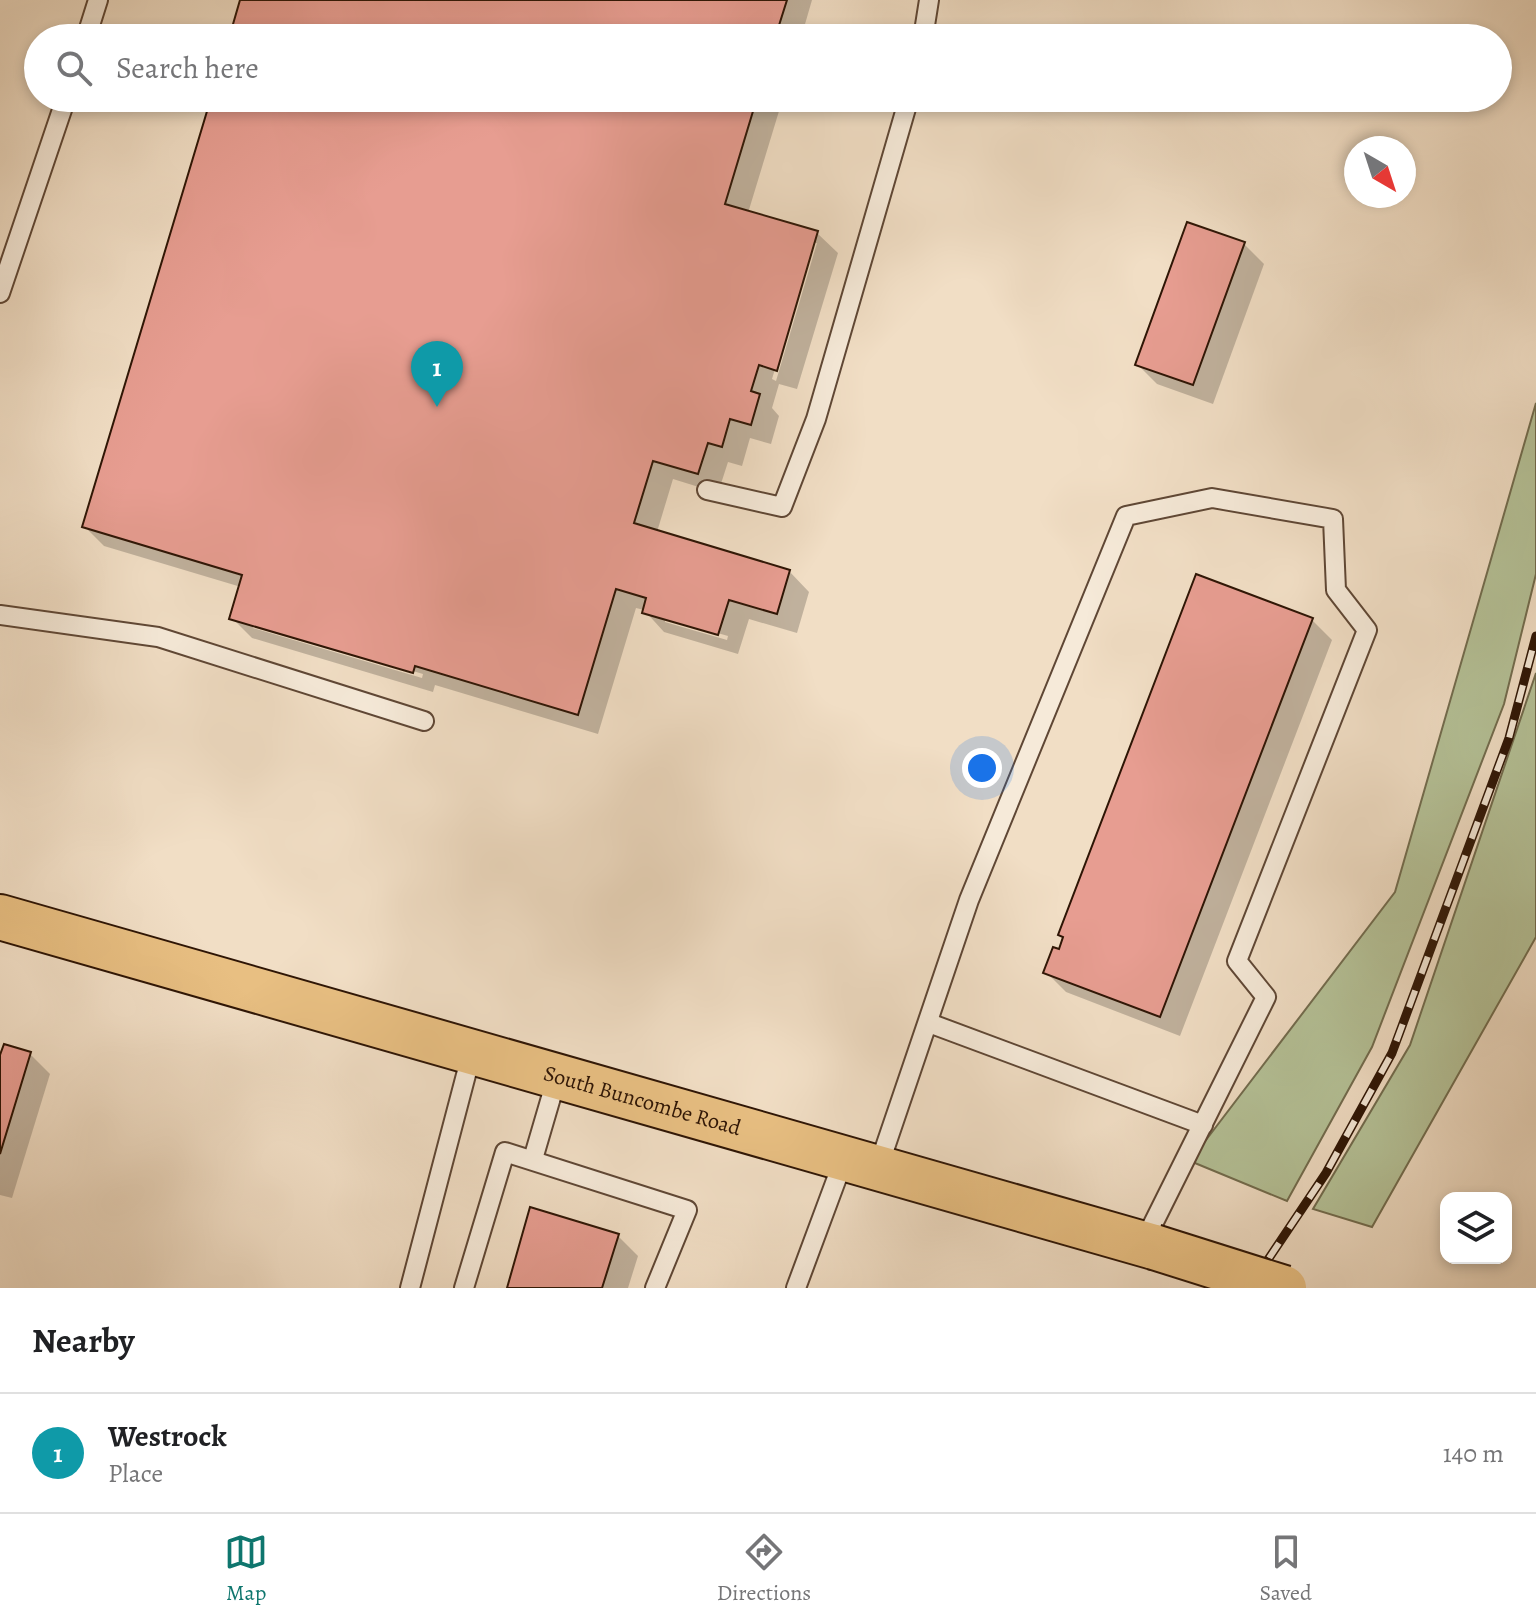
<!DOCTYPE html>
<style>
body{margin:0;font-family:Alegreya,serif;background:#f6f6f6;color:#202124}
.controls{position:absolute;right:24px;bottom:24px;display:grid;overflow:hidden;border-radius:16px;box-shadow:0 4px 12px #0003}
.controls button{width:72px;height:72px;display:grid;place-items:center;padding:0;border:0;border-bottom:2px solid #e0e0e0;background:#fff;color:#202124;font:40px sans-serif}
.compass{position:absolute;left:1344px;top:136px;width:72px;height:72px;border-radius:50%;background:#fff;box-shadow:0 4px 12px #0003;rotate:141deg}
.you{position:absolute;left:982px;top:768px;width:28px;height:28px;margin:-20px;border:6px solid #fff;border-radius:50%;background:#1a73e8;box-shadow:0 0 0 12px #1a73e833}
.badge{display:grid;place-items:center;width:52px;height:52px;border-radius:50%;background:#0f766e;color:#fff;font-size:26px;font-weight:700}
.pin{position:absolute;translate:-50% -66px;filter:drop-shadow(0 2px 4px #0008)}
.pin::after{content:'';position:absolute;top:42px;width:28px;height:24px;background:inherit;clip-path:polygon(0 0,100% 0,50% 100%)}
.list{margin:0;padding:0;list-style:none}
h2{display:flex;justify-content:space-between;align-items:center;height:104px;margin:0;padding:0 32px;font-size:34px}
h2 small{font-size:26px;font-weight:400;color:#757577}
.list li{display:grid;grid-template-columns:52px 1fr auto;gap:24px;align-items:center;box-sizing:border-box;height:120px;padding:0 32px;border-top:2px solid #e0e0e0}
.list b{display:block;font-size:30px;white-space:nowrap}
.list p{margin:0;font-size:26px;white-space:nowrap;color:#757577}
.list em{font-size:26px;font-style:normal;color:#757577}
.icon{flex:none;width:44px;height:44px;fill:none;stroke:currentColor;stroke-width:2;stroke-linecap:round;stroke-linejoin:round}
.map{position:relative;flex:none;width:1536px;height:1288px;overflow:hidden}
.search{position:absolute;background:#fff;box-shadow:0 4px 12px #0003;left:24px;right:24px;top:24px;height:88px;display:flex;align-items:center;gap:20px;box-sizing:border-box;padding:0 28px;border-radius:44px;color:#757577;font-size:30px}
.sheet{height:224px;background:#fff}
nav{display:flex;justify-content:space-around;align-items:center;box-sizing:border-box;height:112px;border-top:2px solid #e0e0e0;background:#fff;font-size:22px;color:#757577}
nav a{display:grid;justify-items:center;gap:4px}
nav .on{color:#0f766e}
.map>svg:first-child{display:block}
.green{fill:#b5c298;stroke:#726c4e;stroke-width:2}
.shadow{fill:#0003;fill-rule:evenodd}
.building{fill:#e79d91;stroke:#2e1505;stroke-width:2}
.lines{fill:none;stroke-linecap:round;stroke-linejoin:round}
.service-casing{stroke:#5f4735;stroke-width:22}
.primary-casing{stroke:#2e1505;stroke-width:48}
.service{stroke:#f6ead9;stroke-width:18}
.primary{stroke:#e8bf82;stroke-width:44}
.rail-casing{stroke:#2e1505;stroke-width:9}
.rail{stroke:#f6ead9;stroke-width:6;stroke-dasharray:18;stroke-linecap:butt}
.primary-bridge-casing{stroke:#2e1505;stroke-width:48;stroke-linecap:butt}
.primary-bridge{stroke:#e8bf82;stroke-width:44}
.labels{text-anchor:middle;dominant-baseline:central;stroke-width:7;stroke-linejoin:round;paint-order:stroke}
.street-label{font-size:22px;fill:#2e1505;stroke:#f6ead9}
</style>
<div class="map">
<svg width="1536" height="1288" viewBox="0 0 1536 1288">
<rect width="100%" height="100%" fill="#f1dec5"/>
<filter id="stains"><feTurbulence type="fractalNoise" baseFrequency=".0025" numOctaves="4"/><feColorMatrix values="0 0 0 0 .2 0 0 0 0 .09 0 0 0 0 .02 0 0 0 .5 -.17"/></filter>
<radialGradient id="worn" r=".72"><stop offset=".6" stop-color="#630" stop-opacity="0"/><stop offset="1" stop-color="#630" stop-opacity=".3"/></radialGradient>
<g class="green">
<polygon points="1536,403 1536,574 1504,704 1372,1047 1287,1201 1190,1161 1395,892"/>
<polygon points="1536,673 1536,937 1372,1227 1313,1209 1410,1045"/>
</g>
<g class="shadow">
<polygon points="242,0 812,0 801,38 231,38"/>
<path d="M213 98H783L748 213 817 233 838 253 797 389 779 384 772 408 779 416 771 444 750 438 742 466 728 462 718 493 673 479 657 532 789 571 809 592 797 633 749 619 738 654 664 632 644 610 636 608 598 734 435 685 433 692 252 638 232 618 241 587 104 546 84 526ZM813 243H817L776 381 772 379ZM665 618 728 636 727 640 665 622ZM253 624 423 674 422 678 253 628Z"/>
<polygon points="1244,244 1264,264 1213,404 1157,384 1137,364"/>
<polygon points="1197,577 1312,620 1332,640 1180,1036 1066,992 1046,972 1060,952 1065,939 1060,935"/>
<polygon points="30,1054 50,1074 12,1198 0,1195 0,1062"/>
<polygon points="618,1236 638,1256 628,1288 509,1288"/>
</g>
<g class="building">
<polygon points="240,0 787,0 775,38 229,38"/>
<polygon points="211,98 757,98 725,204 818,231 777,371 759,365 751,391 760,394 751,425 730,419 722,447 708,443 698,474 653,461 634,523 790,570 777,614 729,600 718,635 642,613 646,598 616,589 578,715 415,666 413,673 229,619 242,575 82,527"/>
<polygon points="1187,222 1245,242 1193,385 1135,365"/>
<polygon points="1196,574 1313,618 1160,1017 1043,973 1053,947 1059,949 1063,937 1058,935"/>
<polygon points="4,1044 31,1052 0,1154 0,1055"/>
<polygon points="530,1207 619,1234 602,1288 507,1288"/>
</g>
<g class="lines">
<g class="service-casing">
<g id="service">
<polyline points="86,38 98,0"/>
<polyline points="923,38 929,0"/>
<polyline points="0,293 66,98"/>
<polyline points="707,490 782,507 816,419 909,98"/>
<polyline points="0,615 158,637 424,721"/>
<polyline points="929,1023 1203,1125"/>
<polyline points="533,1159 557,1077"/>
<polyline points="878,1168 969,900 1126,516 1212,498 1333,519 1336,590 1367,630 1237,961 1266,997 1143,1244"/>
<polyline points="410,1288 472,1052"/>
<polyline points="464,1288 505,1152 687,1210 655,1288"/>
<polyline points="796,1288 844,1159"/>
</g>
</g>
<g class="primary-casing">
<g id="primary">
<path id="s1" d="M0 917 1154 1247"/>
</g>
</g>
<use href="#service" class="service"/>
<use href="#primary" class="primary"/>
<g class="rail-casing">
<polyline id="rail" points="1249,1288 1326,1173 1392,1053 1509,738 1536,636"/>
</g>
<use href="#rail" class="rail"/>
<g class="primary-bridge-casing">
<polyline id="primary-bridge" points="1154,1247 1284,1288"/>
</g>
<use href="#primary-bridge" class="primary-bridge"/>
</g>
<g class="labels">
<g class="street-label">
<text stroke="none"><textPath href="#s1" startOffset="668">South Buncombe Road</textPath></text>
</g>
</g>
<rect width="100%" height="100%" filter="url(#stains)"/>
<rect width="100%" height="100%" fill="url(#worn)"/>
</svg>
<div class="controls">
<button><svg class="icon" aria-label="layers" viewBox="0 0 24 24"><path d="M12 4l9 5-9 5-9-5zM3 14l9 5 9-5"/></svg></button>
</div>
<svg class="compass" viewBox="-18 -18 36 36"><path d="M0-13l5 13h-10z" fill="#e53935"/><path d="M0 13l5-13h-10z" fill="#757577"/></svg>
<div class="you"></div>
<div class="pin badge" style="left:437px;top:407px;background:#0f9aa8">1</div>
<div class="search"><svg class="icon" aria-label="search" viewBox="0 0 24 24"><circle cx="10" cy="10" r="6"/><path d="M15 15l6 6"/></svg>Search here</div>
</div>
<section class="sheet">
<h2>Nearby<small></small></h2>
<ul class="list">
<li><span class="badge" style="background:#0f9aa8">1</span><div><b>Westrock</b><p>Place</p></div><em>140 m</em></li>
</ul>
</section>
<nav>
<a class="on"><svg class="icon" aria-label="map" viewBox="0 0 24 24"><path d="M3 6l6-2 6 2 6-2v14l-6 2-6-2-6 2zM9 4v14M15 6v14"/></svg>Map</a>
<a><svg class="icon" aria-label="directions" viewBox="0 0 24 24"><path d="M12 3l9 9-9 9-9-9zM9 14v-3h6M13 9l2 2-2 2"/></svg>Directions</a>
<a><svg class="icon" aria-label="saved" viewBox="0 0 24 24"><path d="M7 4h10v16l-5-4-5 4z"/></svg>Saved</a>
</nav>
